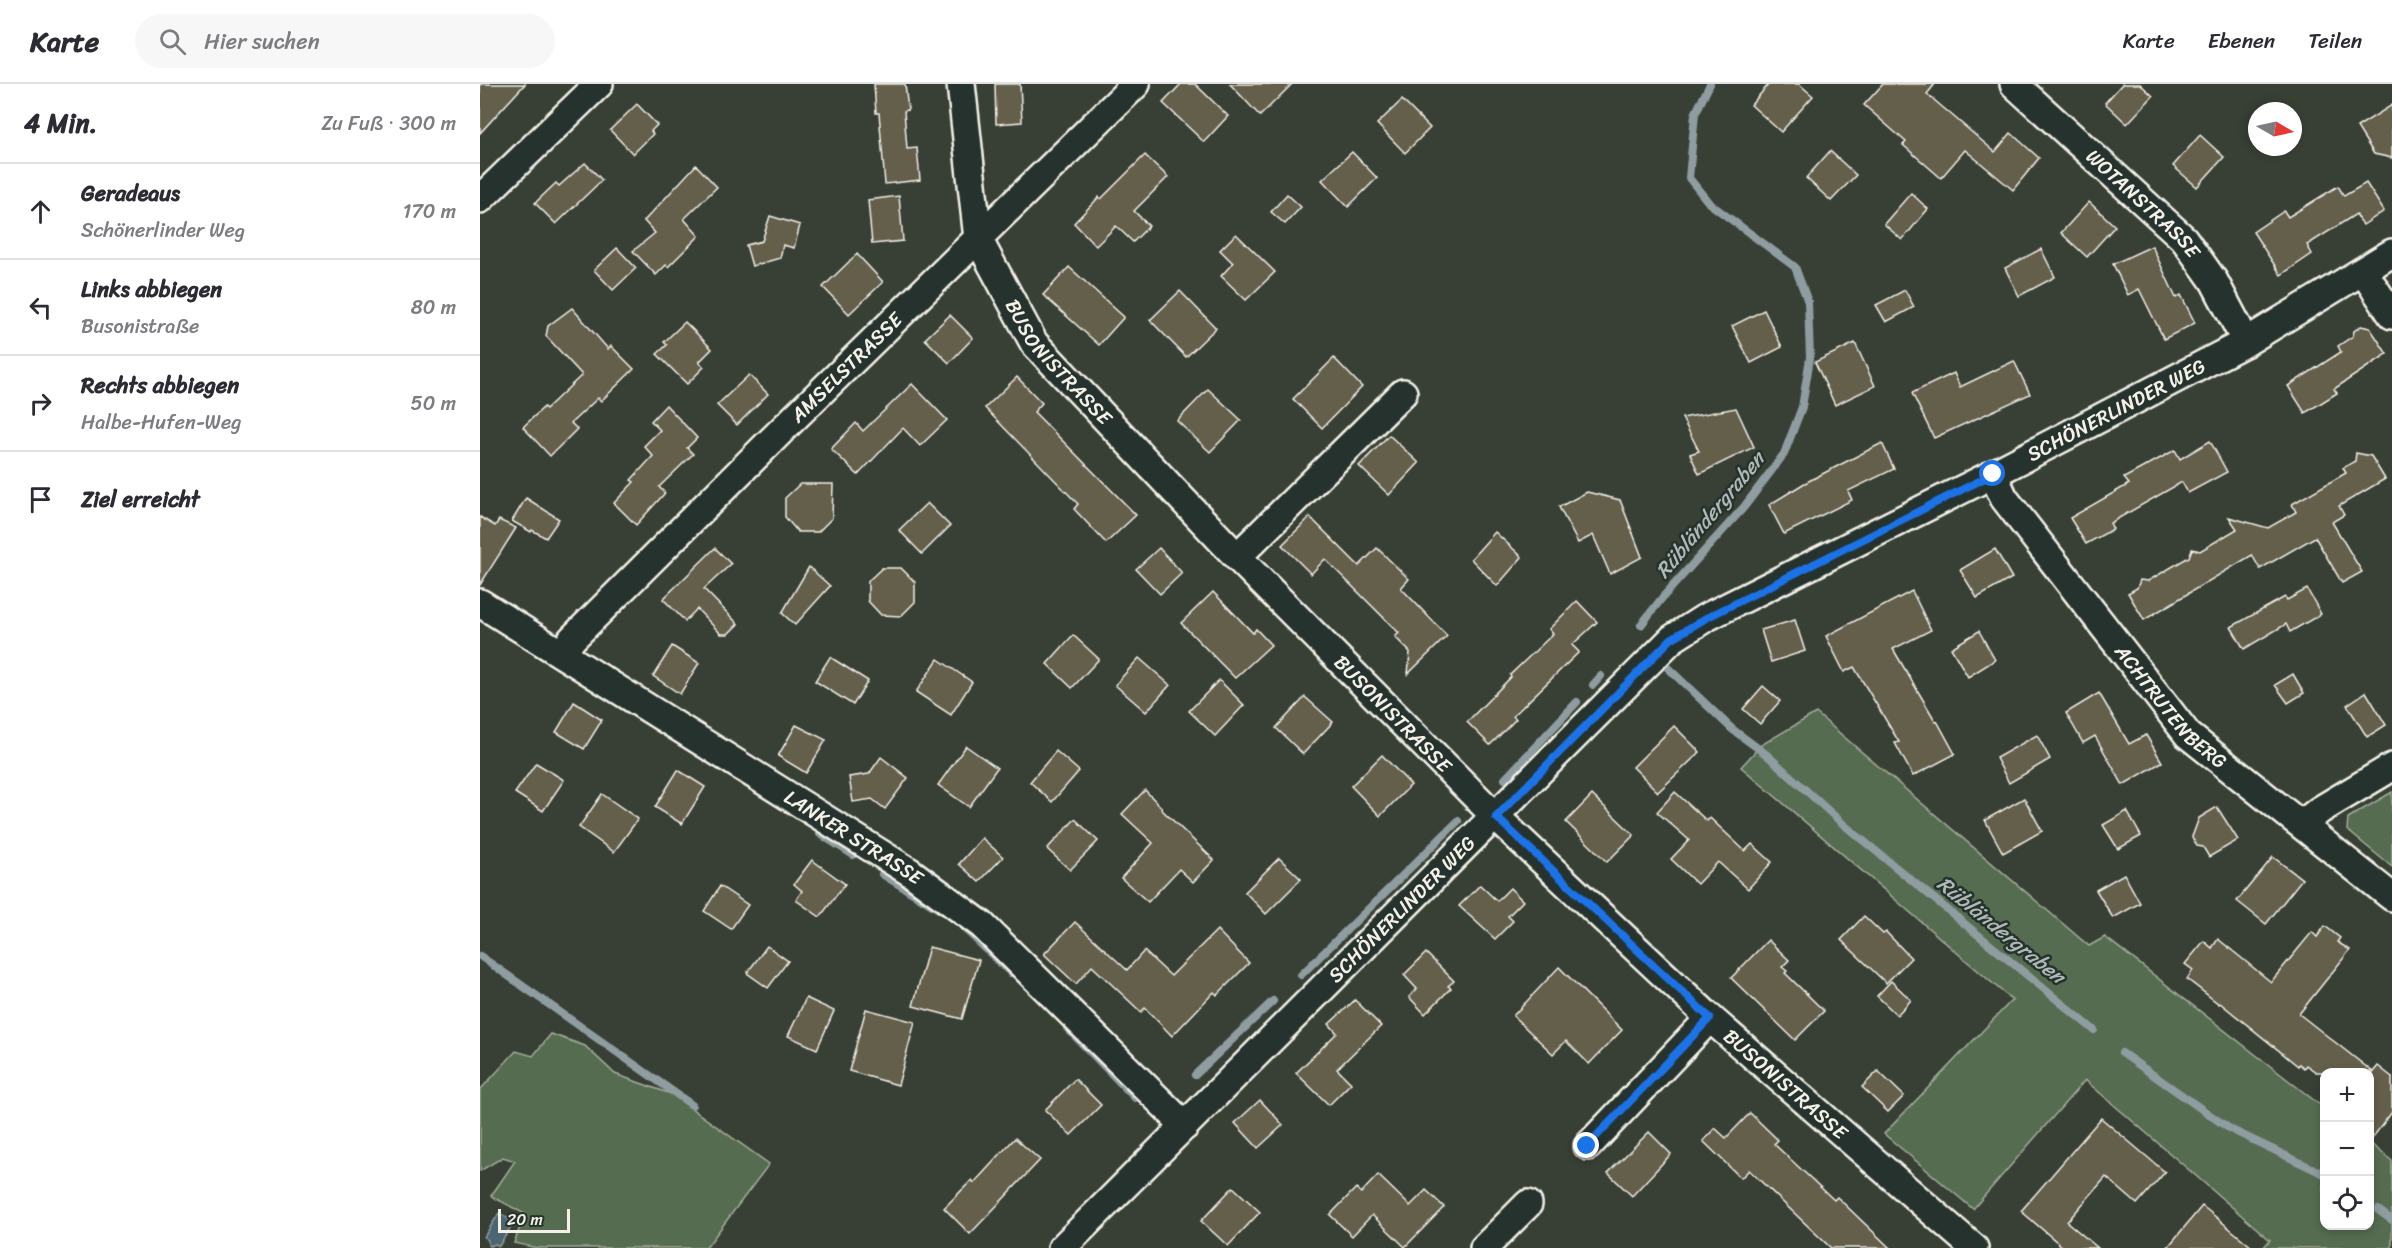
<!DOCTYPE html>
<html lang="de">
<meta charset="utf-8">
<style>
body{margin:0;font-family:Sriracha,sans-serif;background:#f7f7f7;color:#2b2b33}
.controls{position:absolute;right:18px;bottom:18px;display:grid;overflow:hidden;border-radius:12px;box-shadow:0 3px 9px #0003}
.controls button{width:54px;height:54px;display:grid;place-items:center;padding:0;border:0;border-bottom:2px solid #e1e1e2;background:#fff;color:#2b2b33;font:30px sans-serif}
.compass{position:absolute;left:1768px;top:18px;width:54px;height:54px;border-radius:50%;background:#fff;box-shadow:0 3px 9px #0003;rotate:99deg}
.scale{position:absolute;left:18px;bottom:15px;width:72px;box-sizing:border-box;padding-left:6px;border:3px solid #f4f1e8;border-top:0;font-size:16px;line-height:21px;white-space:nowrap;color:#f4f1e8;-webkit-text-stroke:4px #26332d;paint-order:stroke}
.stop{position:absolute;width:18px;height:18px;margin:-14px;border:4px solid #1a73e8;border-radius:50%;background:#fff}
.stop.end{background:#1a73e8;border-color:#fff;box-shadow:0 2px 6px #0008}
.list{margin:0;padding:0;list-style:none}
h2{display:flex;justify-content:space-between;align-items:center;height:78px;margin:0;padding:0 24px;font-size:26px}
h2 small{font-size:20px;font-weight:400;color:#7c7c81}
.list li{display:grid;grid-template-columns:39px 1fr auto;gap:18px;align-items:center;box-sizing:border-box;height:96px;padding:0 24px;border-top:2px solid #e1e1e2}
.list b{display:block;font-size:22px;white-space:nowrap}
.list p{margin:0;font-size:20px;white-space:nowrap;color:#7c7c81}
.list em{font-size:20px;font-style:normal;color:#7c7c81}
.icon{flex:none;width:33px;height:33px;fill:none;stroke:currentColor;stroke-width:2;stroke-linecap:round;stroke-linejoin:round}
.map{position:relative;flex:none;width:1912px;height:1164px;overflow:hidden}
header{display:flex;align-items:center;gap:36px;box-sizing:border-box;height:84px;padding:0 30px;background:#fff;border-bottom:2px solid #e1e1e2}
header strong{font-size:28px}
nav{display:flex;gap:33px;margin-inline-start:auto;font-size:21px}
.search{width:420px;height:54px;background:#f7f7f7;display:flex;align-items:center;gap:15px;box-sizing:border-box;padding:0 21px;border-radius:33px;color:#7c7c81;font-size:22px}
main{display:flex}
aside{flex:1;background:#fff}
.map>svg:first-child{display:block}
.green{fill:#566c51;stroke:#a5ae9c;stroke-width:1.5}
.water{fill:#4c6571;stroke:#8f9da1;stroke-width:1.5}
.lines{fill:none;stroke-linecap:round;stroke-linejoin:round}
.stream{stroke:#8f9da1;stroke-width:8}
.building{fill:#635e4c;stroke:#f4f1e8;stroke-width:1.5}
.minor-casing{stroke:#f4f1e8;stroke-width:32}
.minor{stroke:#26332d;stroke-width:27}
.route{stroke:#1a73e8;stroke-width:8}
.labels{text-anchor:middle;dominant-baseline:central;stroke-width:5;stroke-linejoin:round;paint-order:stroke}
.street-label{font-size:20px;fill:#f4f1e8;stroke:#26332d}
.water-label{font-size:21px;font-style:italic;fill:#b1b9b8;stroke:#26332d}
</style>
<header>
<strong>Karte</strong>
<div class="search"><svg class="icon" aria-label="search" viewBox="0 0 24 24"><circle cx="10" cy="10" r="6"/><path d="M15 15l6 6"/></svg>Hier suchen</div>
<nav><a>Karte</a><a>Ebenen</a><a>Teilen</a></nav>
</header>
<main>
<aside>
<h2>4 Min.<small>Zu Fuß · 300 m</small></h2>
<ul class="list">
<li><svg class="icon" aria-label="ahead" viewBox="0 0 24 24"><path d="M12 20V5M6 11l6-6 6 6"/></svg><div><b>Geradeaus</b><p>Schönerlinder Weg</p></div><em>170 m</em></li>
<li><svg class="icon" aria-label="left" viewBox="0 0 24 24"><path d="M17 20v-9H6M10 6l-5 5 5 5"/></svg><div><b>Links abbiegen</b><p>Busonistraße</p></div><em>80 m</em></li>
<li><svg class="icon" aria-label="right" viewBox="0 0 24 24"><path d="M7 20v-9h11M14 6l5 5-5 5"/></svg><div><b>Rechts abbiegen</b><p>Halbe-Hufen-Weg</p></div><em>50 m</em></li>
<li><svg class="icon" aria-label="arrive" viewBox="0 0 24 24"><path d="M6 21V4h12l-3 4 3 4H6"/></svg><div><b>Ziel erreicht</b></div></li>
</ul>
</aside>
<div class="map">
<svg width="1912" height="1164" viewBox="0 0 1912 1164">
<rect width="100%" height="100%" fill="#384036"/>
<filter id="ink" filterUnits="userSpaceOnUse"><feTurbulence type="fractalNoise" baseFrequency=".0167" numOctaves="2"/><feDisplacementMap in="SourceGraphic" scale="12" xChannelSelector="R" yChannelSelector="G"/><feConvolveMatrix kernelMatrix="1 2 1 2 8 2 1 2 1" color-interpolation-filters="sRGB"/></filter>
<g filter="url(#ink)">
<g class="green">
<polygon points="1336,629 1609,862 1625,853 1844,1024 1844,1142 1890,1142 1890,1059 1912,1077 1912,1164 1783,1164 1790,1156 1605,996 1493,1125 1404,1050 1532,916 1261,683 1281,661"/>
<polygon points="1912,708 1912,783 1867,746 1868,734"/>
<polygon points="71,950 105,962 135,990 191,1010 289,1080 226,1164 57,1164 34,1159 45,1130 11,1112 35,1077 23,1073 0,1087 0,1006 36,967 53,972"/>
</g>
<polygon class="water" points="19,1129 34,1138 19,1162 15,1160 10,1162 8,1160 8,1156 4,1153"/>
<g class="lines">
<g class="stream">
<polyline points="1161,541 1182,514 1264,423 1304,370 1322,323 1330,274 1328,218 1315,183 1229,119 1209,94 1215,30 1230,0"/>
<polyline points="1188,584 1252,645 1287,671 1363,740 1614,946"/>
<polyline points="1113,601 1121,592"/>
<polyline points="1025,695 1097,618"/>
<polyline points="340,750 373,771"/>
<polyline points="402,790 462,827"/>
<polyline points="481,841 531,889"/>
<polyline points="0,872 212,1021"/>
<polyline points="821,891 978,737"/>
<polyline points="587,944 655,1014"/>
<polyline points="1642,969 1750,1045 1844,1090"/>
<polyline points="715,991 793,917"/>
<polyline points="1898,1126 1912,1136"/>
</g>
</g>
<g class="building">
<polygon points="0,0 45,0 0,49"/>
<polygon points="394,0 425,0 428,26 424,27 427,65 437,64 440,96 405,100 399,29 396,29"/>
<polygon points="515,0 540,0 542,38 516,40"/>
<polygon points="701,0 715,0 748,32 724,58 683,19"/>
<polygon points="750,0 812,0 780,32"/>
<polygon points="1289,0 1319,0 1333,12 1301,48 1271,21"/>
<polygon points="1403,0 1455,0 1447,10 1515,68 1531,49 1559,74 1533,106 1485,66 1461,94 1423,61 1426,58 1384,21"/>
<polygon points="1642,0 1660,0 1673,12 1647,40 1625,19"/>
<polygon points="922,16 950,44 925,69 897,40"/>
<polygon points="157,20 177,41 171,47 173,50 153,70 130,46"/>
<polygon points="1912,21 1912,74 1894,70 1877,43"/>
<polygon points="1720,51 1744,73 1717,103 1693,82"/>
<polygon points="1350,67 1376,91 1351,117 1326,94"/>
<polygon points="872,68 897,94 868,123 842,96"/>
<polygon points="665,71 688,93 654,127 669,142 653,158 636,142 616,162 594,139 619,113 621,115"/>
<polygon points="105,79 122,96 76,140 55,119 76,99 79,102"/>
<polygon points="216,81 237,103 204,135 219,152 188,183 186,181 176,191 153,167 175,149 164,137"/>
<polygon points="1886,99 1904,127 1883,141 1876,130 1827,161 1832,170 1801,191 1773,148 1804,127 1808,133 1858,102 1864,112"/>
<polygon points="1431,109 1448,125 1422,156 1404,140"/>
<polygon points="807,110 821,123 805,140 791,128"/>
<polygon points="419,112 423,157 392,160 388,116"/>
<polygon points="1609,118 1635,142 1607,173 1581,149"/>
<polygon points="290,132 320,141 314,164 303,161 300,174 272,182 266,161 282,157"/>
<polygon points="756,150 795,188 766,216 741,192 753,179 740,166"/>
<polygon points="1672,162 1696,214 1701,211 1715,239 1684,255 1659,205 1648,211 1633,180"/>
<polygon points="137,164 156,184 133,206 114,186"/>
<polygon points="1561,165 1575,193 1539,212 1525,184"/>
<polygon points="377,170 403,198 369,230 343,203"/>
<polygon points="589,183 644,233 619,261 563,211"/>
<polygon points="1425,206 1434,223 1406,238 1396,221"/>
<polygon points="700,207 736,244 706,273 670,236"/>
<polygon points="92,224 128,265 131,262 154,285 121,317 118,314 91,339 97,345 70,372 43,343 64,323 66,325 102,291 66,252 68,242"/>
<polygon points="1284,226 1302,263 1271,279 1252,242"/>
<polygon points="470,231 493,254 469,279 445,255"/>
<polygon points="205,238 232,265 219,278 224,283 207,300 177,270 187,261 184,258"/>
<polygon points="1881,242 1890,244 1907,270 1854,305 1857,309 1825,329 1808,302 1861,268 1858,262 1873,252 1874,247"/>
<polygon points="1375,259 1395,302 1355,321 1335,278"/>
<polygon points="854,274 882,303 842,344 813,315"/>
<polygon points="1534,277 1550,310 1454,354 1432,309 1474,289 1480,303"/>
<polygon points="269,291 288,310 257,341 237,321"/>
<polygon points="537,293 562,319 554,328 656,431 626,459 594,425 598,420 505,324"/>
<polygon points="432,300 467,336 440,362 423,344 378,391 351,365 376,339 383,347"/>
<polygon points="728,305 761,336 730,368 697,337"/>
<polygon points="186,321 217,354 207,364 213,370 179,403 185,409 156,441 134,419 154,398 151,396 173,372 164,362 180,346 171,337"/>
<polygon points="1256,324 1274,363 1219,390 1210,370 1219,367 1202,334"/>
<polygon points="909,351 939,379 909,411 879,382"/>
<polygon points="1730,357 1747,388 1708,409 1702,398 1630,439 1633,445 1606,460 1590,434 1649,400 1644,394 1695,366 1700,375"/>
<polygon points="1402,359 1414,385 1368,407 1372,416 1304,450 1289,421 1323,400"/>
<polygon points="1876,369 1891,372 1905,395 1859,422 1864,431 1852,438 1882,488 1862,499 1835,453 1780,485 1772,471 1664,536 1648,509 1657,504 1660,496 1668,497 1709,473 1712,465 1720,467 1757,445 1749,433 1788,444 1816,428 1812,420 1866,389 1863,384 1875,377"/>
<polygon points="320,400 353,400 352,434 338,448 318,448 305,433 305,414"/>
<polygon points="1107,408 1140,416 1162,473 1130,490 1113,451 1098,459 1079,423"/>
<polygon points="46,414 79,435 66,454 52,446 51,448 32,437"/>
<polygon points="447,419 470,442 442,470 419,446"/>
<polygon points="0,433 15,442 19,436 36,444 0,501"/>
<polygon points="830,433 879,482 897,464 929,495 921,504 967,552 928,590 930,568 915,553 919,549 845,475 831,490 802,461"/>
<polygon points="1015,448 1042,473 1017,502 991,475"/>
<polygon points="235,464 251,480 224,505 258,540 248,550 241,550 217,525 205,537 183,515"/>
<polygon points="679,464 702,489 680,510 656,485"/>
<polygon points="1515,465 1532,494 1497,514 1480,486"/>
<polygon points="329,483 350,502 315,541 302,529"/>
<polygon points="402,484 421,484 435,498 435,518 421,532 401,531 388,517 388,497"/>
<polygon points="1827,505 1841,530 1810,548 1806,540 1764,565 1751,543 1805,513 1807,516"/>
<polygon points="1432,507 1451,546 1413,565 1456,638 1457,637 1475,670 1433,692 1415,659 1419,658 1374,583 1364,588 1346,552"/>
<polygon points="733,508 773,549 776,545 791,561 755,594 701,539"/>
<polygon points="1097,517 1117,538 1092,561 1099,568 1033,632 1036,635 1010,661 987,638 1031,593 1030,591 1073,550 1069,545"/>
<polygon points="1315,536 1325,567 1291,578 1281,546"/>
<polygon points="1499,547 1515,576 1488,593 1471,564"/>
<polygon points="593,551 619,575 592,604 567,580"/>
<polygon points="192,562 219,579 200,610 173,592"/>
<polygon points="350,573 388,597 373,621 335,597"/>
<polygon points="659,574 690,601 666,628 635,601"/>
<polygon points="458,575 492,598 471,631 436,608"/>
<polygon points="1813,590 1824,609 1808,619 1795,601"/>
<polygon points="739,596 764,621 735,652 709,627"/>
<polygon points="1283,602 1300,617 1280,640 1263,625"/>
<polygon points="1886,608 1906,641 1887,653 1867,621"/>
<polygon points="1619,609 1649,660 1666,651 1682,678 1643,701 1615,652 1603,659 1586,629"/>
<polygon points="825,613 853,638 823,670 796,644"/>
<polygon points="94,618 122,636 104,665 76,648"/>
<polygon points="316,641 346,656 326,689 298,672"/>
<polygon points="1194,642 1220,668 1178,708 1153,683"/>
<polygon points="1557,651 1570,675 1529,699 1516,674"/>
<polygon points="486,662 517,684 489,723 458,701"/>
<polygon points="576,667 599,687 572,718 550,698"/>
<polygon points="902,671 931,701 900,732 871,702"/>
<polygon points="401,673 428,694 405,725 392,715 373,718 369,693 389,690"/>
<polygon points="56,679 84,696 63,727 35,709"/>
<polygon points="198,686 225,703 202,740 175,723"/>
<polygon points="665,706 682,724 681,725 734,776 713,798 699,785 668,818 641,794 673,759 642,730"/>
<polygon points="1195,708 1227,737 1230,734 1265,767 1272,760 1292,778 1268,805 1238,778 1217,800 1191,775 1209,756 1177,728"/>
<polygon points="122,710 158,735 134,768 99,743"/>
<polygon points="1112,711 1154,751 1127,778 1086,738"/>
<polygon points="1544,714 1562,747 1523,769 1505,736"/>
<polygon points="1737,723 1758,756 1729,773 1723,763 1717,762 1712,753 1719,734"/>
<polygon points="1647,727 1661,752 1638,765 1623,741"/>
<polygon points="595,735 618,757 590,786 567,765"/>
<polygon points="502,754 523,773 499,798 479,780"/>
<polygon points="1793,773 1822,795 1786,840 1757,817"/>
<polygon points="799,774 821,795 786,830 765,808"/>
<polygon points="332,776 365,800 340,833 316,816 322,807 314,800"/>
<polygon points="1644,790 1660,819 1633,834 1616,806"/>
<polygon points="1000,801 1017,817 1030,804 1043,817 1028,832 1033,837 1015,855 979,822"/>
<polygon points="240,802 268,821 251,845 224,827"/>
<polygon points="1384,832 1403,850 1406,848 1431,874 1406,899 1361,856"/>
<polygon points="595,838 647,886 664,867 691,892 737,846 769,879 737,911 734,908 692,952 665,924 661,928 612,882 596,900 564,870"/>
<polygon points="1845,842 1860,854 1857,858 1870,866 1819,930 1893,988 1898,982 1912,993 1912,1028 1890,1057 1890,993 1893,988 1836,988 1826,981 1824,984 1819,980 1818,982 1740,919 1739,920 1707,895 1713,886 1705,880 1724,857 1732,864 1738,855 1791,898 1832,848 1837,853"/>
<polygon points="1288,856 1309,876 1302,883 1307,887 1305,889 1344,927 1315,956 1251,894"/>
<polygon points="287,862 308,877 288,904 267,889"/>
<polygon points="449,863 499,876 482,935 433,922"/>
<polygon points="946,869 974,897 968,902 971,904 945,930 929,913 937,905 924,891"/>
<polygon points="1079,883 1142,946 1109,980 1086,957 1073,970 1033,932"/>
<polygon points="1411,897 1431,916 1417,931 1397,912"/>
<polygon points="326,914 354,927 337,965 308,952"/>
<polygon points="875,916 901,942 857,985 871,999 849,1021 816,989 857,949 849,940"/>
<polygon points="386,925 435,938 418,1001 369,987"/>
<polygon points="1398,987 1424,1012 1408,1028 1382,1003"/>
<polygon points="595,995 621,1021 591,1051 565,1026"/>
<polygon points="780,1016 803,1041 778,1064 755,1039"/>
<polygon points="1270,1029 1298,1056 1294,1060 1354,1116 1357,1113 1410,1164 1351,1164 1269,1086 1261,1094 1223,1057 1235,1044 1246,1054"/>
<polygon points="1621,1034 1685,1088 1657,1120 1626,1093 1587,1138 1618,1164 1584,1164 1541,1127"/>
<polygon points="1169,1048 1191,1070 1152,1112 1128,1089"/>
<polygon points="535,1054 560,1076 490,1150 464,1124 492,1096 494,1099"/>
<polygon points="898,1091 930,1122 946,1106 964,1123 925,1163 892,1131 872,1152 850,1131 876,1104 881,1109"/>
<polygon points="753,1103 780,1128 748,1162 721,1137"/>
<polygon points="1722,1122 1731,1129 1773,1164 1687,1164"/>
</g>
<g class="lines">
<g class="minor-casing">
<g id="minor">
<path id="s1" d="M481 0 498 155 554 259 757 473 1016 733 1230 934 1494 1164"/>
<path id="s2" d="M1534 0 1704 155 1734 197 1766 258"/>
<polyline points="0,115 119,0"/>
<polyline points="1883,187 1912,231"/>
<path id="s3" d="M1513 390 1524 414 1708 651 1912 813"/>
<polyline points="757,473 923,309"/>
<path id="s4" d="M0 519 430 788 502 841 705 1042"/>
<path id="s5" d="M82 570 92 555 308 340 656 0"/>
<polyline points="1822,740 1840,726 1912,683"/>
<polyline points="1108,1062 1230,934"/>
<path id="s6" d="M582 1164 1192 555 1225 534 1513 390 1766 258 1912 169"/>
<polyline points="1004,1164 1048,1120"/>
</g>
</g>
<use href="#minor" class="minor"/>
</g>
</g>
<g class="lines" filter="url(#ink)">
<polyline class="route" points="1107,1062 1230,934 1016,733 1191,555 1226,534 1513,390"/>
</g>
<g class="labels">
<g class="street-label">
<text stroke="none"><textPath href="#s2" startOffset="176">WOTANSTRASSE</textPath></text>
<text stroke="none"><textPath href="#s1" startOffset="304">BUSONISTRASSE</textPath></text>
<text stroke="none"><textPath href="#s5" startOffset="404">AMSELSTRASSE</textPath></text>
<text stroke="none"><textPath href="#s6" startOffset="1362">SCHÖNERLINDER WEG</textPath></text>
<text stroke="none"><textPath href="#s3" startOffset="294">ACHTRUTENBERG</textPath></text>
<text stroke="none"><textPath href="#s1" startOffset="790">BUSONISTRASSE</textPath></text>
<text stroke="none"><textPath href="#s4" startOffset="441">LANKER STRASSE</textPath></text>
<text stroke="none"><textPath href="#s6" startOffset="480">SCHÖNERLINDER WEG</textPath></text>
<text stroke="none"><textPath href="#s1" startOffset="1330">BUSONISTRASSE</textPath></text>
</g>
<g class="water-label">
<text transform="translate(1230 431) rotate(-50)">Rübländergraben</text>
<text transform="translate(1521 846) rotate(39)">Rübländergraben</text>
</g>
</g>
</svg>
<div class="controls">
<button>+</button>
<button>−</button>
<button><svg class="icon" aria-label="locate" viewBox="0 0 24 24"><circle cx="12" cy="12" r="6"/><path d="M12 2v4M12 18v4M2 12h4M18 12h4"/></svg></button>
</div>
<svg class="compass" viewBox="-18 -18 36 36"><path d="M0-13l5 13h-10z" fill="#e53935"/><path d="M0 13l5-13h-10z" fill="#7c7c81"/></svg>
<div class="scale">20 m</div>
<div class="stop" style="left:1513px;top:390px"></div>
<div class="stop end" style="left:1107px;top:1062px"></div>
</div>
</main>
